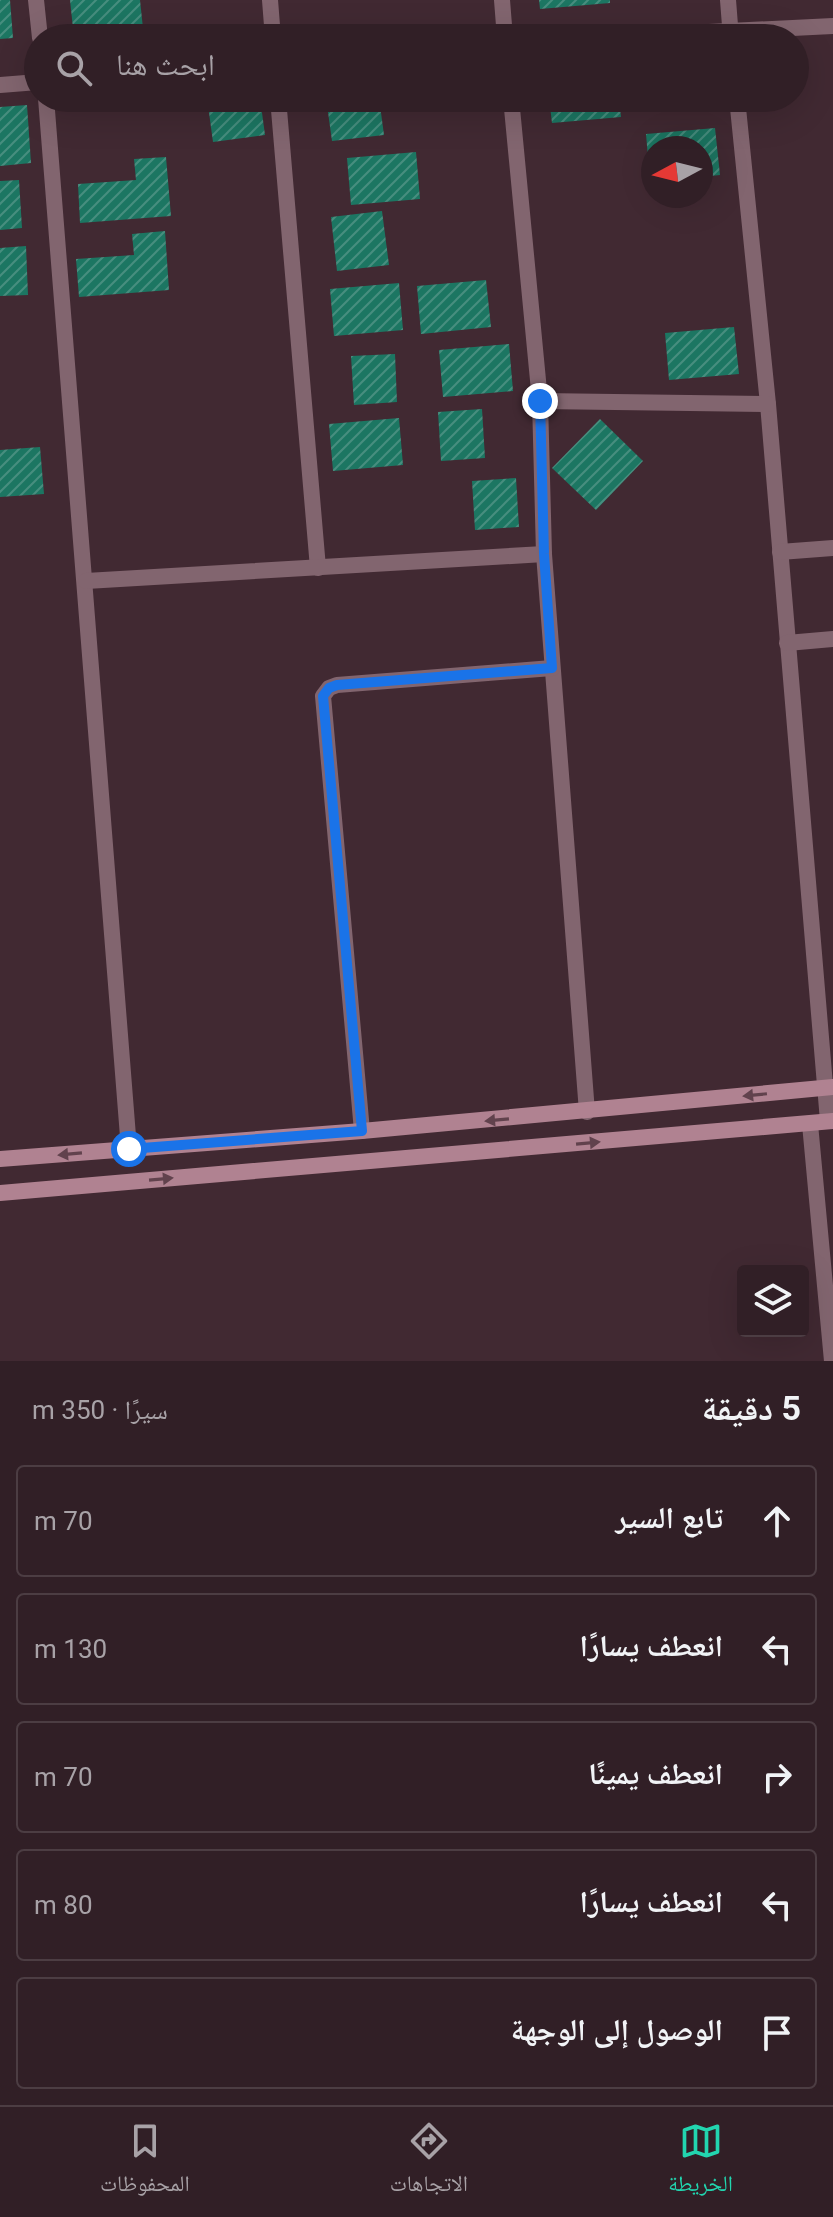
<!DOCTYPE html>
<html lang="ar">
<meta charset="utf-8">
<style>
body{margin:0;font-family:Roboto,"Noto Naskh Arabic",sans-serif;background:#3d2c32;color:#f1f3f6;direction:rtl}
.controls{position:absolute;right:24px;bottom:24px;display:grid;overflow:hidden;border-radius:8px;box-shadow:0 8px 32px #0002}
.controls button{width:72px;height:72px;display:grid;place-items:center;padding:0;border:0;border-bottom:2px solid #4c3d43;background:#311f26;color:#f1f3f6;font:40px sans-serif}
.compass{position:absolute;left:641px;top:136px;width:72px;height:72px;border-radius:50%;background:#311f26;box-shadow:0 8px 32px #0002;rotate:263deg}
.stop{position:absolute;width:24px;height:24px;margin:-18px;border:6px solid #1a73e8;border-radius:50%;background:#fff}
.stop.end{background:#1a73e8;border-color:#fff;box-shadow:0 2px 8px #0008}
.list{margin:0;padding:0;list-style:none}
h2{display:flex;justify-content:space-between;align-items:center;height:104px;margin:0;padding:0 32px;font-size:34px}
h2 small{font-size:26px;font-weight:400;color:#a8a2a7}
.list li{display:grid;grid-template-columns:52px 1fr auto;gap:24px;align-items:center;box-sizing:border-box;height:112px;margin:0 16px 16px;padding:0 16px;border:2px solid #4c3d43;border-radius:8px}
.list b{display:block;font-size:30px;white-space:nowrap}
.list em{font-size:26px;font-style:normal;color:#a8a2a7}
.icon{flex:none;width:44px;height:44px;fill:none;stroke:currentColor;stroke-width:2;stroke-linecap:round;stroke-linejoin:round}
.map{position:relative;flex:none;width:833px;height:1361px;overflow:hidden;direction:ltr}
.search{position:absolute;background:#311f26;box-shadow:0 8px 32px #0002;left:24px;right:24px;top:24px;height:88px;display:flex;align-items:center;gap:20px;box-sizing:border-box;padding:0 28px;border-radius:44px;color:#a8a2a7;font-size:30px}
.sheet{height:744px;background:#311f26}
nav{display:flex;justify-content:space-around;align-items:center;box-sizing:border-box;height:112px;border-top:2px solid #4c3d43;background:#311f26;font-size:22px;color:#a8a2a7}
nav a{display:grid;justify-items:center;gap:4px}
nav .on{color:#22d5af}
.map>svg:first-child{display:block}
.building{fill:url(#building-hatch)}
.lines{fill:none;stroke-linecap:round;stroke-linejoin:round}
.street{stroke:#82656f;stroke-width:16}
.secondary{stroke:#b08291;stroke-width:16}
.oneway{fill:#61424d}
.route{stroke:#1a73e8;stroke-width:10}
</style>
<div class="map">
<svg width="833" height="1361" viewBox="0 0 833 1361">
<defs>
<pattern id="building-hatch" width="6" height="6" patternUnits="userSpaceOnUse" patternTransform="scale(2)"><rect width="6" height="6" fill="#1c7662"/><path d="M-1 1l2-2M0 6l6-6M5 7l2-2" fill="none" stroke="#478e7f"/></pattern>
</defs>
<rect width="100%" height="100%" fill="#412932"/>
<g class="building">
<polygon points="0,0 10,0 13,38 0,39"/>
<polygon points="70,0 140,0 144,38 74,38"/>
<polygon points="539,0 610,0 610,3 540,9"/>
<polygon points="207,98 260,98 265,135 213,142"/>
<polygon points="326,98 379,98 384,135 332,141"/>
<polygon points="549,98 619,98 621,117 552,123"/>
<polygon points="27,105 31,163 0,166 0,107"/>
<polygon points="715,128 720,175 701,177 701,148 653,148 653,181 650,181 646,134"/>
<polygon points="416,152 420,199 351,205 347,158"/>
<polygon points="166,157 171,216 80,223 78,184 136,180 134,159"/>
<polygon points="19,180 22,228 0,230 0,181"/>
<polygon points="382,211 389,265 337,271 331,217"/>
<polygon points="165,231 169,290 79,297 76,259 134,255 132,234"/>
<polygon points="26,246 28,295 0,296 0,248"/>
<polygon points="486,280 491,327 421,334 417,286"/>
<polygon points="399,283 403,330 334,336 330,289"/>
<polygon points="734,327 739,374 669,380 665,333"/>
<polygon points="509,344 513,391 443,397 439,350"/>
<polygon points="395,354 397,402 354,405 351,356"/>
<polygon points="482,409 485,458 441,461 438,412"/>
<polygon points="399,418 403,465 333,471 329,424"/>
<polygon points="600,419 643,461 596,510 552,468"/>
<polygon points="40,447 44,494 0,497 0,450"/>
<polygon points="516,478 519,527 475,530 472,481"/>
</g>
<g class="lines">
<g class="street">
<polyline points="36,0 40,38"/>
<polyline points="270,0 273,38"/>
<polyline points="502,0 505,38"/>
<polyline points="728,0 731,38"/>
<polyline points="588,38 833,26"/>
<polyline points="0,85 38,82"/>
<polyline points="46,98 129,1149"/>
<polyline points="278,98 318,568"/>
<polyline points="511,98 540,401 544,554 587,1112"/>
<polyline points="737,98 768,404 828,1121"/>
<polyline points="540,401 768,404"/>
<polyline points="780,552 833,548"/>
<polyline points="86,581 544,554"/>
<polyline points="787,643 833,639"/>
<polyline points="810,1124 832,1361"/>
<polyline points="362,1131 323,696 329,688 337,685 552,668"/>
</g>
<g class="secondary">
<polyline points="0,1159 362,1131 833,1087"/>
<polyline points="0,1193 833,1121"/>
</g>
</g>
<defs><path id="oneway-solid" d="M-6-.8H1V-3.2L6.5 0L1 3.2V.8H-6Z" transform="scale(2)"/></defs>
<g class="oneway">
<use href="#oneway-solid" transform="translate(755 1095) rotate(174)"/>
<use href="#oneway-solid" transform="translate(497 1120) rotate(175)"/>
<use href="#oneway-solid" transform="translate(588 1143) rotate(-5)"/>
<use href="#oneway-solid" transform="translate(70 1154) rotate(175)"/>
<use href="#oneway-solid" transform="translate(161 1179) rotate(-5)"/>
</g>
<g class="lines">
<polyline class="route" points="129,1149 362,1131 323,696 329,688 337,685 552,668 544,554 540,401"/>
</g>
</svg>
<div class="controls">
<button><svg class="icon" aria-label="layers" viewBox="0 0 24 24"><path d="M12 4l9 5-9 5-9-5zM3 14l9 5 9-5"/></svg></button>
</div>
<svg class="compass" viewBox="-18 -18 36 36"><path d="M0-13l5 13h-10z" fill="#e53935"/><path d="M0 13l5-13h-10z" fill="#a8a2a7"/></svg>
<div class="stop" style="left:129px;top:1149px"></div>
<div class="stop end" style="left:540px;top:401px"></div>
<div class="search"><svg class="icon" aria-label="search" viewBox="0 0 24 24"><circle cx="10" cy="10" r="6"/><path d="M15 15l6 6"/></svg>ابحث هنا</div>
</div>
<section class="sheet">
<h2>5 دقيقة<small>سيرًا · 350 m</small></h2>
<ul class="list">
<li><svg class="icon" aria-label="ahead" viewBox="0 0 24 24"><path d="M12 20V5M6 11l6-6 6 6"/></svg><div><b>تابع السير</b></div><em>70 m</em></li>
<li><svg class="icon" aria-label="left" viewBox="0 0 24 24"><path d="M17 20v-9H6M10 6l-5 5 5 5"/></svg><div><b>انعطف يسارًا</b></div><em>130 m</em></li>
<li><svg class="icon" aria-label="right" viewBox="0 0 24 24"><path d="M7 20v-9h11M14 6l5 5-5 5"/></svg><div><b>انعطف يمينًا</b></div><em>70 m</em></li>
<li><svg class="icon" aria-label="left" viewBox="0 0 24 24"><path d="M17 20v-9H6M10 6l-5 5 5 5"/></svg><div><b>انعطف يسارًا</b></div><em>80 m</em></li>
<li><svg class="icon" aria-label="arrive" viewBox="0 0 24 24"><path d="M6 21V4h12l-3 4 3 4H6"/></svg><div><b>الوصول إلى الوجهة</b></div></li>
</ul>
</section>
<nav>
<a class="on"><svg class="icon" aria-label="map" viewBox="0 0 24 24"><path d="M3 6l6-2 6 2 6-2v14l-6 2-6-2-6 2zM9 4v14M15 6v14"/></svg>الخريطة</a>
<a><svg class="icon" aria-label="directions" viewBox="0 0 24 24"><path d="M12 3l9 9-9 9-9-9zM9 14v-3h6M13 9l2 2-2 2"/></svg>الاتجاهات</a>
<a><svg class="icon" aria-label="saved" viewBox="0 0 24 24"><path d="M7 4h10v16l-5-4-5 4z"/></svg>المحفوظات</a>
</nav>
